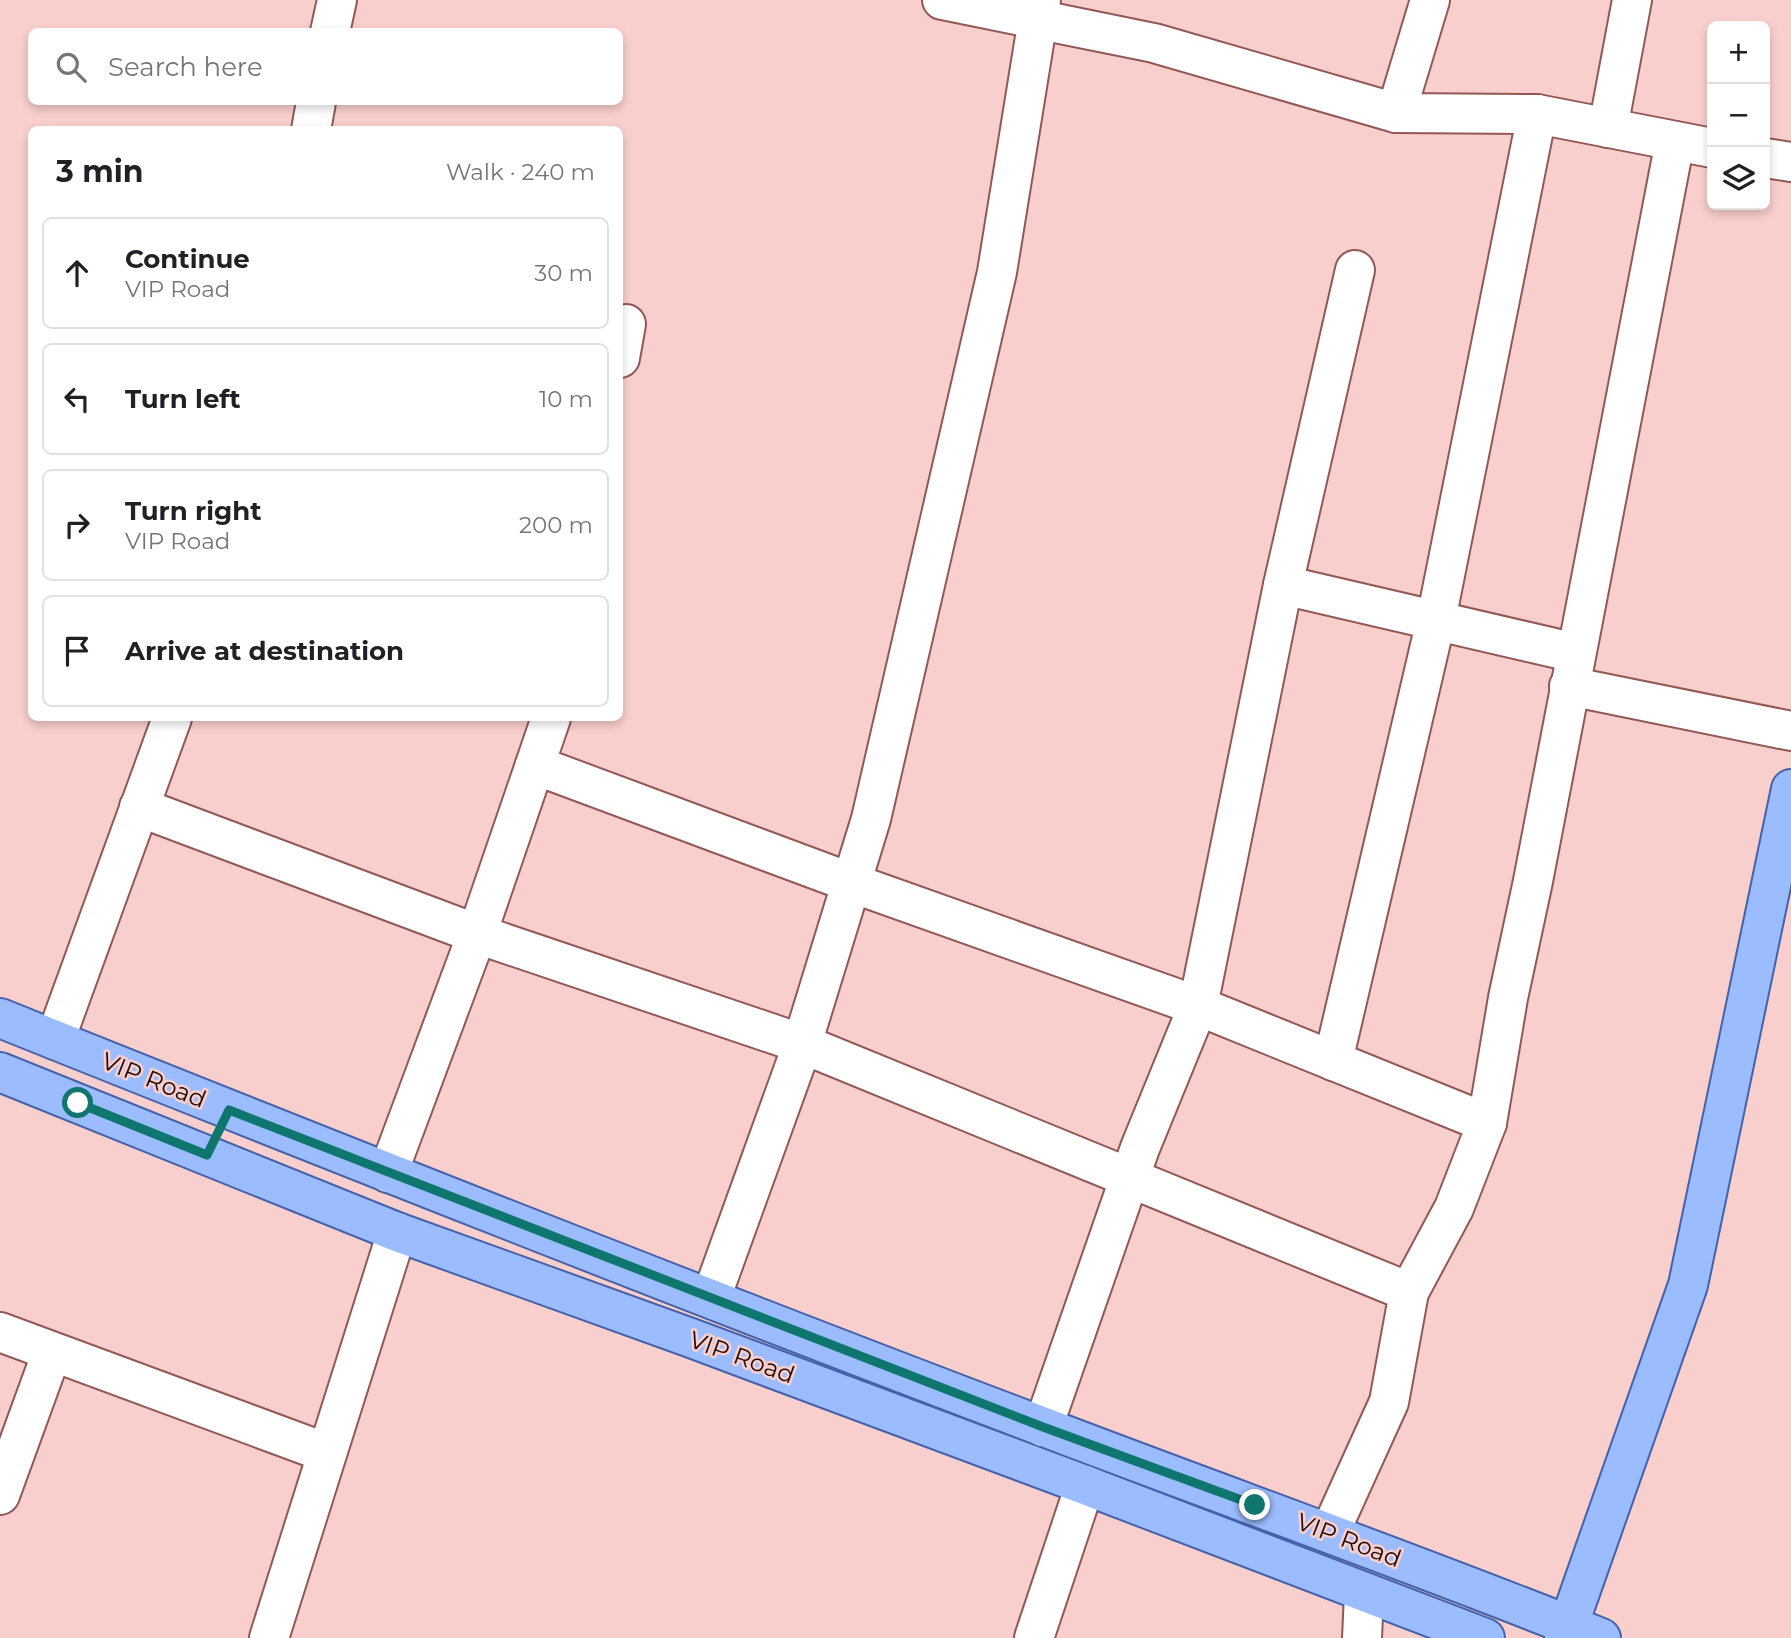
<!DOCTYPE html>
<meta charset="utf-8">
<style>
body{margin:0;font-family:Montserrat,sans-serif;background:#f6f6f6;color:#202124}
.controls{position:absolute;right:21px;top:21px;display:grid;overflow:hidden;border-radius:10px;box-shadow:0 4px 10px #0003}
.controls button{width:63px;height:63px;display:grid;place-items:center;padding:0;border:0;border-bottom:2px solid #e0e0e0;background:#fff;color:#202124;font:35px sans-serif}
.stop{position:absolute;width:21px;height:21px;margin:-16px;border:5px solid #0f766e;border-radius:50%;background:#fff}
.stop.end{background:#0f766e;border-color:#fff;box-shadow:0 2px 7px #0008}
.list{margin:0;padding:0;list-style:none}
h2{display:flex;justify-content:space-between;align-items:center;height:91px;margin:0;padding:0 28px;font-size:30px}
h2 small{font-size:23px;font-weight:400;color:#757577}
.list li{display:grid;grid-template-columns:46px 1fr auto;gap:21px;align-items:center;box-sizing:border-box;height:112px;margin:0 14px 14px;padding:0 14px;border:2px solid #e0e0e0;border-radius:10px}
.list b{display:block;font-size:26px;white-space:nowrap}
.list p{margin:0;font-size:23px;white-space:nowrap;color:#757577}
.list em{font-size:23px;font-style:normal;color:#757577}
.icon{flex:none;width:38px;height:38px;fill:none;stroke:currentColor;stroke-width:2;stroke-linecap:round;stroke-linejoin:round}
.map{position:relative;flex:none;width:1791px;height:1638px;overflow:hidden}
.search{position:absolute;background:#fff;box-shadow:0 4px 10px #0003;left:28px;top:28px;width:595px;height:77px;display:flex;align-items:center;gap:18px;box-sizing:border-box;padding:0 24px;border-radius:10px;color:#757577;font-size:26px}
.panel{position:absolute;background:#fff;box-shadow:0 4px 10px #0003;left:28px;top:126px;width:595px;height:595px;border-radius:10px}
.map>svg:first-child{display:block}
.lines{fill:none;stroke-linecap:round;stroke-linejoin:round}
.minor-casing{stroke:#925856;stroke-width:42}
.major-casing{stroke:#4561a9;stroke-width:42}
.minor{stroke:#fff;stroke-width:38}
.major{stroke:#9bbcff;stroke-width:38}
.route{stroke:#0f766e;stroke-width:9}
.labels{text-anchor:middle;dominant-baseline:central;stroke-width:5;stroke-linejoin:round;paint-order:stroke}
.street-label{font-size:24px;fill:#1f0909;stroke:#f8cfcc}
</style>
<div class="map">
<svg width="1791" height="1638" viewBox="0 0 1791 1638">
<rect width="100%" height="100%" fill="#f8cfcc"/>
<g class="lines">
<g class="minor-casing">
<g id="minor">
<polyline points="942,0 1154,43 1396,113 1537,114 1712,148"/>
<polyline points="330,32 337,0"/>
<polyline points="1396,113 1430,0"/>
<polyline points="1608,128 1632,0"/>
<polyline points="311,130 316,102"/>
<polyline points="1765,158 1791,162"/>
<polyline points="620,358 626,324"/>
<polyline points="1283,585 1576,653"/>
<polyline points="1569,686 1791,731"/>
<polyline points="535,765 852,883 1198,1006 1487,1123"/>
<polyline points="139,807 477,934 800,1043 1409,1292"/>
<polyline points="55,1040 172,718"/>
<polyline points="1333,1061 1436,620 1537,114"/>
<polyline points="388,1173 477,934 551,718"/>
<polyline points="711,1298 798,1057 871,819 997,272 1041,0"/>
<polyline points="0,1332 327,1453"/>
<polyline points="1043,1427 1140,1148 1198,1006 1283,585 1355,270"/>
<polyline points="0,1495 52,1352"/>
<polyline points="1330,1532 1389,1402 1409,1292 1454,1208 1487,1123 1508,998 1533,881 1675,141"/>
<polyline points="269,1638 397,1232"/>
<polyline points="1034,1638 1085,1485"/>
<polyline points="1362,1638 1364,1594"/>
</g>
</g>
<g class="major-casing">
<g id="major">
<path d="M0 1018C347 1157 695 1295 1044 1427 1230 1498 1417 1564 1601 1638"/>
<polyline points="0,1072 397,1232 691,1338 1085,1485 1485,1638"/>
<polyline points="1564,1638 1688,1285 1791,789"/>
</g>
</g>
<use href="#minor" class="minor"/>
<use href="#major" class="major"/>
</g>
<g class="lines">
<polyline class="route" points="78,1103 207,1155 229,1110 1043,1427 1255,1505"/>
</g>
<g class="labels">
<g class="street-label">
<text transform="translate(154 1080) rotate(22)">VIP Road</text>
<text transform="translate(742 1357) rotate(20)">VIP Road</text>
<text transform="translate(1349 1540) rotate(21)">VIP Road</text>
</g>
</g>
</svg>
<div class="controls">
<button>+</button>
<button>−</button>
<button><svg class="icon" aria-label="layers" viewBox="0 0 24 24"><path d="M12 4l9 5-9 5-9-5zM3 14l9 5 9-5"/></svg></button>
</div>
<div class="stop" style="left:78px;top:1103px"></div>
<div class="stop end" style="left:1255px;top:1505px"></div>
<div class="search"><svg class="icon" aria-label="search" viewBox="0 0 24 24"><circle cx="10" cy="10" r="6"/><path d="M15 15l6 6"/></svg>Search here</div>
<section class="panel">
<h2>3 min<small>Walk · 240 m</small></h2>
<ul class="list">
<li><svg class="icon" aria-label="ahead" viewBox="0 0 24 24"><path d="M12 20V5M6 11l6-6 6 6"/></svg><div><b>Continue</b><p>VIP Road</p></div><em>30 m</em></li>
<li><svg class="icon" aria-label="left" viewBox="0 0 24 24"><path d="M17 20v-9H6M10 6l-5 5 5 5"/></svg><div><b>Turn left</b></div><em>10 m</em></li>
<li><svg class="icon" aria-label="right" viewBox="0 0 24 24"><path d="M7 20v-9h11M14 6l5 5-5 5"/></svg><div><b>Turn right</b><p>VIP Road</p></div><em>200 m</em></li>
<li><svg class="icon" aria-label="arrive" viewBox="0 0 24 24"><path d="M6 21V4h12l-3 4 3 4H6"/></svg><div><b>Arrive at destination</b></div></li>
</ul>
</section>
</div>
